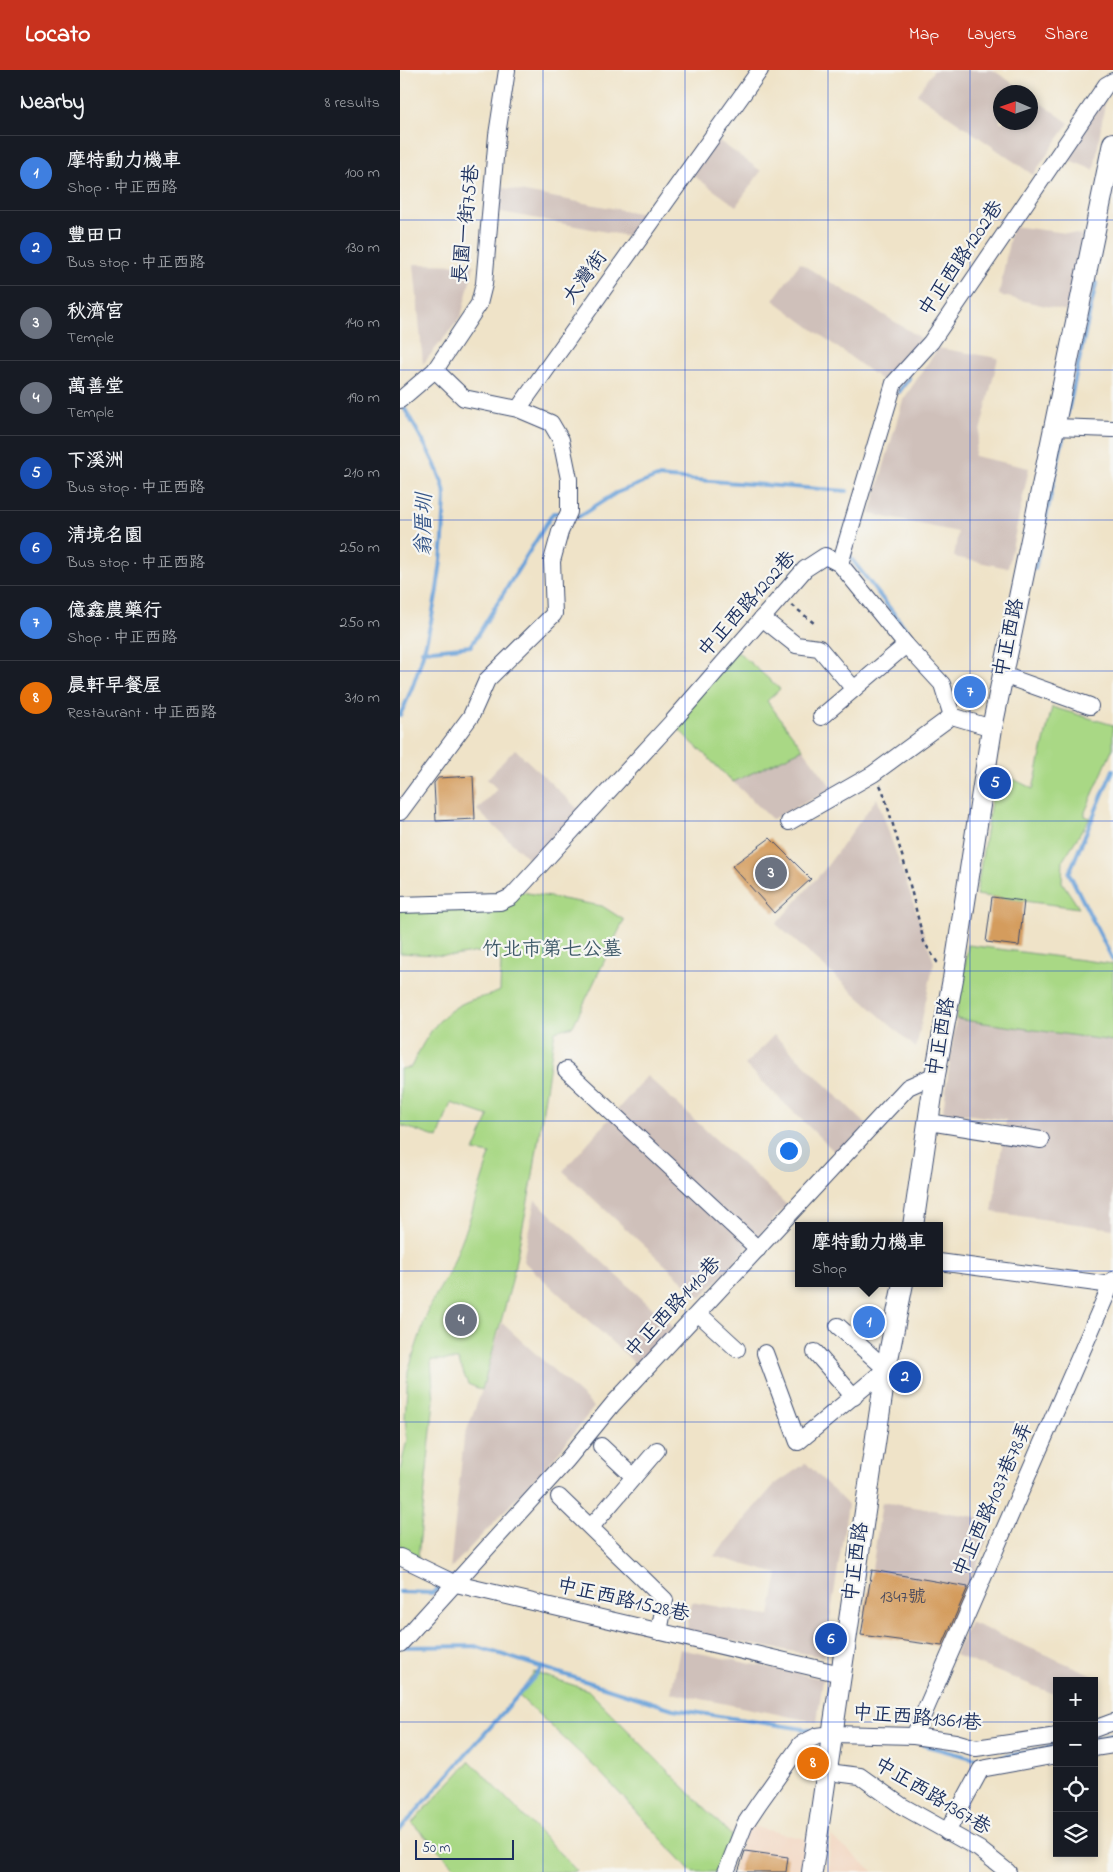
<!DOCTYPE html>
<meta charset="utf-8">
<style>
body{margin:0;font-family:"Indie Flower","LXGW WenKai TC",sans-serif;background:#242831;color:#f1f3f6}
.controls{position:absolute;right:15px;bottom:15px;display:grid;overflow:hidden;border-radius:0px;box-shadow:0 2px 8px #0003}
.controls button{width:45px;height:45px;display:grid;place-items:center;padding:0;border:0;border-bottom:1px solid #363941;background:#171b24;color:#f1f3f6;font:25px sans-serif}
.compass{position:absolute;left:593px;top:15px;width:45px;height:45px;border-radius:50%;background:#171b24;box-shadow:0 2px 8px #0003;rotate:272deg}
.scale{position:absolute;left:15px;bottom:12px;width:99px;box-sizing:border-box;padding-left:5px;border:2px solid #1b2f5e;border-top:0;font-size:14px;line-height:18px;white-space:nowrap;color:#1b2f5e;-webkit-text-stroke:4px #f6f6f2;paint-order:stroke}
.you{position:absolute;left:388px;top:1080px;width:18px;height:18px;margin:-12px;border:4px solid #fff;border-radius:50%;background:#1a73e8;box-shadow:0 0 0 8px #1a73e833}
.badge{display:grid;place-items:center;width:32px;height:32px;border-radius:50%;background:#c8321e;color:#fff;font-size:16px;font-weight:700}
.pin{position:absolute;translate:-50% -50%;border:2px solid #fff;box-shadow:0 1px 5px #0006}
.popup{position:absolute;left:395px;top:1152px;width:148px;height:65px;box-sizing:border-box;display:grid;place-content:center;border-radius:0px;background:#171b24;filter:drop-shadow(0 1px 4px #0005);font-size:16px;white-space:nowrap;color:#9ea1a6}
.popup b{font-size:19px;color:#f1f3f6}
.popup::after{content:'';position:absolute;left:50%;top:100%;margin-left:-10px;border:10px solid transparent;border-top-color:#171b24}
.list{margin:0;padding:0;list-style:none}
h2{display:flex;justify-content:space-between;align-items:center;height:65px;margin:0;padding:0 20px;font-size:21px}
h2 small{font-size:16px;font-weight:400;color:#9ea1a6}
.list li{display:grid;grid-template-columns:32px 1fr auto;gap:15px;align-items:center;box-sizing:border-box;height:75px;padding:0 20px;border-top:1px solid #363941}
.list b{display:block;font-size:19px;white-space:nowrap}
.list p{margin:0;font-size:16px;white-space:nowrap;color:#9ea1a6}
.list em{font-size:16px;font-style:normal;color:#9ea1a6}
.icon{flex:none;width:28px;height:28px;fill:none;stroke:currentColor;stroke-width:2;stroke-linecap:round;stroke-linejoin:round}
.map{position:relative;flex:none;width:713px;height:1802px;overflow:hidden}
header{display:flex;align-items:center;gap:30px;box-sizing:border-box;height:70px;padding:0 25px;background:#c8321e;color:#fff}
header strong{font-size:24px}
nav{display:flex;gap:28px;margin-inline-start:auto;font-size:18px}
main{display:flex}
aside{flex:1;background:#171b24}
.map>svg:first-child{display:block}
.built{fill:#f2d4be}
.industrial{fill:#cfc0ba}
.green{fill:#a9d885;stroke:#628472}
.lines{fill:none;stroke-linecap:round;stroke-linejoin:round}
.stream{stroke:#6ba2d9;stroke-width:4}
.building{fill:#d49c5d}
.minor-casing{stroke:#3b4a6e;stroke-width:18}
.major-casing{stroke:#3b4a6e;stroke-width:22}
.path{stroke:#3b4a6e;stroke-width:2.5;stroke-dasharray:4 4;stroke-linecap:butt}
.minor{stroke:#fff;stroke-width:16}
.major{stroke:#fff;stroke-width:20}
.grid{fill:none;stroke:#1d4ed8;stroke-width:1;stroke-opacity:0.55}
.labels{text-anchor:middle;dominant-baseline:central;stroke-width:4.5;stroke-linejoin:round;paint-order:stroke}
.number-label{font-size:18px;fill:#494a5e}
.street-label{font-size:20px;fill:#1b2f5e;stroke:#f6f6f2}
.park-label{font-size:20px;fill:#3e5968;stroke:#f6f6f2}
.water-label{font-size:21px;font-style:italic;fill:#375789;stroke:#f6f6f2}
</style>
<header>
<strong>Locato</strong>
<nav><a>Map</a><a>Layers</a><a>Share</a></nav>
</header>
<main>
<aside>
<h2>Nearby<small>8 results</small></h2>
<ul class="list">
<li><span class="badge" style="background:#3f7fe0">1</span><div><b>摩特動力機車</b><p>Shop · 中正西路</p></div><em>100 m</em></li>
<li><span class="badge" style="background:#1a4fb4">2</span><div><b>豐田口</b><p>Bus stop · 中正西路</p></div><em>130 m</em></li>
<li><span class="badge" style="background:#6b7280">3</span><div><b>秋濟宮</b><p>Temple</p></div><em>140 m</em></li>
<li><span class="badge" style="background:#6b7280">4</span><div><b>萬善堂</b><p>Temple</p></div><em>190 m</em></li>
<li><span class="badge" style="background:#1a4fb4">5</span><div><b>下溪洲</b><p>Bus stop · 中正西路</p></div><em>210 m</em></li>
<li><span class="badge" style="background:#1a4fb4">6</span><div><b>清境名園</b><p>Bus stop · 中正西路</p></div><em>250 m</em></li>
<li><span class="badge" style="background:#3f7fe0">7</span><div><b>億鑫農藥行</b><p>Shop · 中正西路</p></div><em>250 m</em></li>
<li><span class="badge" style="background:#e8710a">8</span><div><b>晨軒早餐屋</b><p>Restaurant · 中正西路</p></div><em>310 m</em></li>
</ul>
</aside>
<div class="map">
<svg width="713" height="1802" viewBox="0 0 713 1802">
<rect width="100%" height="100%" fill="#f6f6f2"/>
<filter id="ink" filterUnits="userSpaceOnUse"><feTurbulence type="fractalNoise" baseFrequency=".02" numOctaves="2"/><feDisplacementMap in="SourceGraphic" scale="10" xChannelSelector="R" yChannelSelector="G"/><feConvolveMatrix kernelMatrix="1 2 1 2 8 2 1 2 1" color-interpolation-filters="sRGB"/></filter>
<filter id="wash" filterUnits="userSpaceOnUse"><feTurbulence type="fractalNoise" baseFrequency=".0096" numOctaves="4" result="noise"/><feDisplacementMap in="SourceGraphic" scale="20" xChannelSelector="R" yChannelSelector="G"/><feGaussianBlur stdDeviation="1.12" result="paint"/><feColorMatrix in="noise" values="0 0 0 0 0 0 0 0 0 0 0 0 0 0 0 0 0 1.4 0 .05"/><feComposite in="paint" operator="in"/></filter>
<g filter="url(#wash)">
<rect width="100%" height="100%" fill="#efe3c8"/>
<g class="built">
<polygon points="347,1755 405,1769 401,1802 333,1802"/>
<polygon points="431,1766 474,1802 428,1802"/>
</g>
<g class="industrial">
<polygon points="534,0 593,0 626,22 600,22 600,52 630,52 631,26 669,53 633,105 517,24"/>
<polygon points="706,27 694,100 664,88"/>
<polygon points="315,68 361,101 336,136 290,103"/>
<polygon points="93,116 249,145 233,167 91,140"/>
<polygon points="612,156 682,165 667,241 599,225"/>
<polygon points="400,193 521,268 486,313 373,230"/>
<polygon points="14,194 74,195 61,247 23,294"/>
<polygon points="538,278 598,288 574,386 629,398 608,498 554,487 558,462 470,444 503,330"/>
<polygon points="115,679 179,740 131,791 77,740 97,719 87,709"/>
<polygon points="403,679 433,719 372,749 333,712"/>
<polygon points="477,728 534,892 516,978 376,854 424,800"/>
<polygon points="556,949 713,971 713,1159 592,1142 606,1050 543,1041"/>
<polygon points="374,965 467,1055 438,1085 345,995"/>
<polygon points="247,1006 387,1135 301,1228 163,1101"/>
<polygon points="135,1130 273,1257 237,1295 123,1191"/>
<polygon points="102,1253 194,1337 154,1388 50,1499 64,1368 82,1320"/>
<polygon points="406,1393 448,1435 424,1587 286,1563 292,1532 370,1546 378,1504 314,1486 374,1415"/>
<polygon points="482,1432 595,1450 568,1517 472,1500"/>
<polygon points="570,1552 697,1607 694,1612 657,1611 657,1625 555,1585"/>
<polygon points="280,1579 423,1609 417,1652 271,1623"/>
</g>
<g class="green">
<polygon points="336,580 380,619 367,631 403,679 333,712 273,654"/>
<polygon points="652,637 713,655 713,678 685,742 685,746 690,748 663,790 662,812 679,838 576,825 596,700 633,719"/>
<path d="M122 822 202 836 224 850 173 956 155 961 132 1111 111 1215 82 1320 68 1314 58 1290H31L34 1331 18 1488 0 1477V1401L7 1369 5 1347 8 1301 30 1235 50 1201 67 1157 90 1084 74 1081 89 1046 51 1033 38 1068 0 1055V999L11 997C24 971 37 944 66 932 77 927 88 927 100 921L101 891 96 879 54 886 0 883V830Z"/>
<polygon points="568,875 713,894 713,971 556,949"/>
<polygon points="134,1602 188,1620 332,1766 317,1802 292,1802 199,1701 119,1626"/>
<polygon points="70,1691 176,1800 173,1802 60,1802 12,1753"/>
</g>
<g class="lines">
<g class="stream">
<polyline points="499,322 509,308"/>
<polyline points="667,346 696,213"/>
<polyline points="178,447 216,423 257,407 447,421"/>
<polyline points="450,485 450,487 530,590"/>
<polyline points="635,499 663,368"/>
<polyline points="22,581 71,576 153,443 157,443"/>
<path d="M0 645C27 592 43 505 44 446 44 438 46 427 44 419 37 393 16 359 2 334"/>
<polyline points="713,700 669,803 713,890"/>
<polyline points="0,1522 32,1523 43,1516"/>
<polyline points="5,1577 75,1576 273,1639 411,1660"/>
<polyline points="694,1669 713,1665"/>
<polyline points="523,1675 583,1691"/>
<polyline points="603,1687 657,1676"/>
<polyline points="0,1760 143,1597"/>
</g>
</g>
<g id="blocks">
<g class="building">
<polygon points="73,706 75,749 36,751 34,713 38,708"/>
<polygon points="370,768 411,809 374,843 332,796"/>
<polygon points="592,827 624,831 619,876 586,872"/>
<polygon points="472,1500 568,1517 542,1576 461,1565"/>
<polygon points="345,1781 388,1787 386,1802 338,1802"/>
</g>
</g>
</g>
<g filter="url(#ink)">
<use href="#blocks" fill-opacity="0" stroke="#3b4a6e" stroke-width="1"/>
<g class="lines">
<g class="minor-casing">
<g id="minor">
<polyline points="35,300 64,328 118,339 360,0"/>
<polyline points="0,330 35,300 79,234 84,214 97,65 107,0"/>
<polyline points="654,357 713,359"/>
<polyline points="440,494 494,313 531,272 706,15 713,11"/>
<polyline points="362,548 396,575 419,578 454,619"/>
<polyline points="603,605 690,636"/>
<polyline points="421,647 506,575"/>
<polyline points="0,742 71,646 87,610 154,544 152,491 160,462 169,442 169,409 161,370 151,353 118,339"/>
<polyline points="389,752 473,704 552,646"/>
<polyline points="0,835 100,832 111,827 272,652 405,499 425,486 440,494 506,575 542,614 552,646 592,658"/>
<polyline points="166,1000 358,1179"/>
<polyline points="529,1052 641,1070"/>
<polyline points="539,1192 711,1215"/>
<polyline points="299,1244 337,1279"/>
<polyline points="415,1282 454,1327"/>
<polyline points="365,1283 398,1372 486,1299 438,1256"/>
<polyline points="201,1376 234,1407"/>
<polyline points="159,1427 265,1530 259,1562"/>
<polyline points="191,1457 257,1380"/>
<polyline points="0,1487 56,1514 441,1604"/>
<polyline points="0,1574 166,1391 213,1334 508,1017 535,1005"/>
<polyline points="694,1659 713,1652"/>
<polyline points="514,1666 713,1210"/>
<polyline points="694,1678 713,1675"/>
<polyline points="428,1702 460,1706 502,1736 579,1779 608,1802"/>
<polyline points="547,1762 581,1699 657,1685"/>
<polyline points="326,1802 345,1754 359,1733 401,1674 417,1666 433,1664 514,1666 555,1672 576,1678 657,1666"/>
</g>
</g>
<g class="major-casing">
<g id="major">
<polyline points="513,1156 535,1005 553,909 592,658 713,73"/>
<polyline points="412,1802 486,1299 503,1213"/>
</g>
</g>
<g class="path">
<polyline points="392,535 415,554"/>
<polyline points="480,715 483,721 506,799 524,872 539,895"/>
</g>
<use href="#minor" class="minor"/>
<use href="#major" class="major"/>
</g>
</g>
<path class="grid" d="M143 0V1802M285 0V1802M428 0V1802M570 0V1802M0 150H713M0 300H713M0 450H713M0 601H713M0 751H713M0 901H713M0 1051H713M0 1201H713M0 1352H713M0 1502H713M0 1652H657M694 1652H713"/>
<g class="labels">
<g class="number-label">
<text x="503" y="1528">1347號</text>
</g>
<g class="street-label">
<text transform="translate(67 154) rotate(-84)">長園一街75巷</text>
<text transform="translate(562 189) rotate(-56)">中正西路1202巷</text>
<text transform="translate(186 208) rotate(-54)">大灣街</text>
<text transform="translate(348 535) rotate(-48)">中正西路1202巷</text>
<text transform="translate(610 568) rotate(-78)">中正西路</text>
<text transform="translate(542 967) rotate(-80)">中正西路</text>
<text transform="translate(274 1238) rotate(-47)">中正西路1410巷</text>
<text transform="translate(594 1430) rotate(-66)">中正西路1037巷78弄</text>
<text transform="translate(457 1492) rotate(-82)">中正西路</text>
<text transform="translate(223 1531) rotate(13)">中正西路1528巷</text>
<text transform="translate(517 1649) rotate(5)">中正西路1361巷</text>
<text transform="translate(532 1727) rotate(31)">中正西路1367巷</text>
</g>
<g class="park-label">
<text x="152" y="880">竹北市第七公墓</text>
</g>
<g class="water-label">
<text transform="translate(25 455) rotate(-89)">翁厝圳</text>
</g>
</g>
</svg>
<div class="controls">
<button>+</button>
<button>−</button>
<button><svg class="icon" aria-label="locate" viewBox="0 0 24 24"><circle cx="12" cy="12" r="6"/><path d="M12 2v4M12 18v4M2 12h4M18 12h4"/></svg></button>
<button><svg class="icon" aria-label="layers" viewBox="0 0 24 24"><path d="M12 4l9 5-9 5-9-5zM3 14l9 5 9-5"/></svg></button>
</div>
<svg class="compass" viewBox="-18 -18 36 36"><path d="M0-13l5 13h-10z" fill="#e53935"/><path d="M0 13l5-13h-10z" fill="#9ea1a6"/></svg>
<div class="scale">50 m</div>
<div class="you"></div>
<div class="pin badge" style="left:469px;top:1252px;background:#3f7fe0">1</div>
<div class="popup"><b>摩特動力機車</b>Shop</div>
<div class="pin badge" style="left:505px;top:1307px;background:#1a4fb4">2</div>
<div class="pin badge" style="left:371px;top:803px;background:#6b7280">3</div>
<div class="pin badge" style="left:61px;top:1250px;background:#6b7280">4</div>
<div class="pin badge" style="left:595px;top:713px;background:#1a4fb4">5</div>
<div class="pin badge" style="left:431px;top:1569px;background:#1a4fb4">6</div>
<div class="pin badge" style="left:570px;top:622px;background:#3f7fe0">7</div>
<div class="pin badge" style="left:413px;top:1693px;background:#e8710a">8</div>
</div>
</main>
